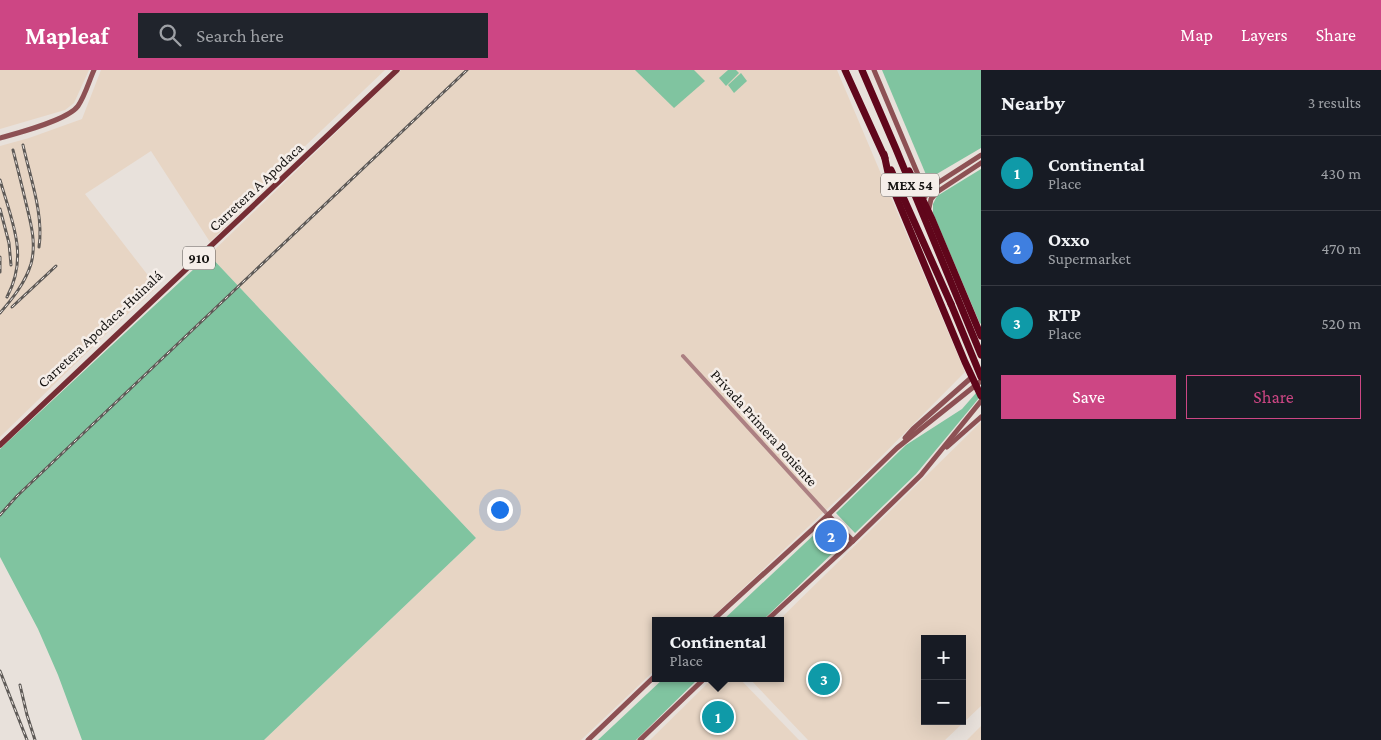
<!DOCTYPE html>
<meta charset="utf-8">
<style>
body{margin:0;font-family:"Crimson Pro",serif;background:#20242c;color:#f1f3f6}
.controls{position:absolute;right:15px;bottom:15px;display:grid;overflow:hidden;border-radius:0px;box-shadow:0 5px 20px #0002}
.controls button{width:45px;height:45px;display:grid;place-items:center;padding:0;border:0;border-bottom:1px solid #363941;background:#171b24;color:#f1f3f6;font:25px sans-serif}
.you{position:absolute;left:499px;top:439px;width:18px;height:18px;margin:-12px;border:4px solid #fff;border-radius:50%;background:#1a73e8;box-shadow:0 0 0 8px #1a73e833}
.badge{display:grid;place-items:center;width:32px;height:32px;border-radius:50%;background:#cd4684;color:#fff;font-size:16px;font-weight:700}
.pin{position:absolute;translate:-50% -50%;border:2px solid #fff;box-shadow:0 1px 5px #0006}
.popup{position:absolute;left:652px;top:547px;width:132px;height:65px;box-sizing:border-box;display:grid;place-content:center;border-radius:0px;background:#171b24;filter:drop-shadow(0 1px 4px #0005);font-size:16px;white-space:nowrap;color:#9ea1a6}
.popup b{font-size:19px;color:#f1f3f6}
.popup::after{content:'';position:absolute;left:50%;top:100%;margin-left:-10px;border:10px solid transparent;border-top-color:#171b24}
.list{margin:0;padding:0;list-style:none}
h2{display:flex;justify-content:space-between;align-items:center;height:65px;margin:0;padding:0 20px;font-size:21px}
h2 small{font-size:16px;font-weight:400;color:#9ea1a6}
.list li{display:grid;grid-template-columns:32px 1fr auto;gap:15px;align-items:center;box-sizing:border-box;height:75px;padding:0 20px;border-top:1px solid #363941}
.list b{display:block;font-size:19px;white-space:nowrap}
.list p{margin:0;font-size:16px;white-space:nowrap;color:#9ea1a6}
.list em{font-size:16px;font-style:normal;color:#9ea1a6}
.actions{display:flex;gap:10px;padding:15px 20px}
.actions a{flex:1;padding:11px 0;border:1px solid #cd4684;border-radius:0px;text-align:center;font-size:18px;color:#cd4684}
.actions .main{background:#cd4684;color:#fff}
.icon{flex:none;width:28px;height:28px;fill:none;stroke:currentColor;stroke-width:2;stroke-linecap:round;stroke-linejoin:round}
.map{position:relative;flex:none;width:981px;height:670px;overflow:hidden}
header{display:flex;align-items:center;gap:30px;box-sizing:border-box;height:70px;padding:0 25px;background:#cd4684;color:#fff}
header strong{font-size:24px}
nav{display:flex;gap:28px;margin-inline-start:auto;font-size:18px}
.search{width:350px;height:45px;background:#20242c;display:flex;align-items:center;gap:12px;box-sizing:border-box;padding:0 18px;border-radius:0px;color:#9ea1a6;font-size:19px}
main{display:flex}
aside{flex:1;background:#171b24}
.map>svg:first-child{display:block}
.industrial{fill:#e7d5c4;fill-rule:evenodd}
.green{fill:#80c4a0}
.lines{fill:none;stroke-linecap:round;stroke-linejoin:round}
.street{stroke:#ac8082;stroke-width:4}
.secondary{stroke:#8d5154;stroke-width:5}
.primary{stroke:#762e35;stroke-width:5.5}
.highway{stroke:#60061b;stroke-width:7}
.rail-casing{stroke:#5e5a57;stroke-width:3}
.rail{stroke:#f5eee9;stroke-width:1;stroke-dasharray:4;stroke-linecap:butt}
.highway-bridge{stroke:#60061b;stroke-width:7}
.labels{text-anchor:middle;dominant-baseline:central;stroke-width:5;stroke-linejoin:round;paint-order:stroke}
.shield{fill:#f5eee9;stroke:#585552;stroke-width:1}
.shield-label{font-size:14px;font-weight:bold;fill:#151311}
.street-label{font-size:15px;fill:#151311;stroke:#f5eee9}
</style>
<header>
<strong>Mapleaf</strong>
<div class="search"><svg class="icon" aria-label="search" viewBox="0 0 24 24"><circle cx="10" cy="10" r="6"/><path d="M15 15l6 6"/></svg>Search here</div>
<nav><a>Map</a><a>Layers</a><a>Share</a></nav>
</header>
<main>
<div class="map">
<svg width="981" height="670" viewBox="0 0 981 670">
<rect width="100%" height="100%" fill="#e8e1db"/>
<g class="industrial">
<polygon points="0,0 89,0 74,33 65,40 0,59"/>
<polygon points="101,0 385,0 302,79 210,172 151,81 85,124 157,217 105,265 0,367 0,76 29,68 82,49"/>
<polygon points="401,0 837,0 965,302 857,411 708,551 656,551 655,600 581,670 264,670 476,468 209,185"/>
<path d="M981 352V636L945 670H808L749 608H780V551H778ZM925 569H962V651H925Z"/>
<polygon points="713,608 739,608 799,670 650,670"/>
<polygon points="981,656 981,670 967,670"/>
</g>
<g class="green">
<polygon points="635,0 694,0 705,11 674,38"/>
<polygon points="728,0 736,0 739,3 726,16 719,8"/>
<polygon points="882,0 981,0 981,78 935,105 927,107"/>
<polygon points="741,3 747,11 734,23 728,15"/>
<polygon points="981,99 981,253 980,254 933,143 933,134 937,126"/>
<polygon points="209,185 476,468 264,670 82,670 58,605 38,559 0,487 0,379"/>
<polygon points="976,323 979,328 916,404 855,463 836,443 906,375 962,339"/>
<polygon points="819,460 837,479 762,551 722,551"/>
<polygon points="664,608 699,608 636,670 598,670"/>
</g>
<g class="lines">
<polyline class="street" points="683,286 828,445"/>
<g class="secondary">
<polyline points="874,0 919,107 925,114 936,114 981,85"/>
<path d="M0 68C18 63 68 50 78 36 85 26 89 11 94 0"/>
<polyline points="918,109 925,127"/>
<polyline points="929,138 931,129 937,122 981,93"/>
<polyline points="905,368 913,359 972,307"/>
<polyline points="947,377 981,347"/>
<polyline points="828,445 853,471"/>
<polyline points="712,551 828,445 897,378 981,311"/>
<polyline points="766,551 853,471 921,405 981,331"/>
<polyline points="588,670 656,605"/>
<polyline points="640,670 705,608"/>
</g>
<polyline class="primary" points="0,375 397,0"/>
<g class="highway">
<polyline points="845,0 885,88"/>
<polyline points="862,0 896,79 981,285"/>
<polyline points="884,84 890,112 965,292 981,326"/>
<polyline points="891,100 951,234"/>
<polyline points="909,101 932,149 981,266"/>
</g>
<g class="rail-casing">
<g id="rail">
<path d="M23 75C30 107 44 145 39 177"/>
<path d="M0 110C12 152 29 186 7 227"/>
<polyline points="0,139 9,173 11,195"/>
<polyline points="0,187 0,202"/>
<polyline points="12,237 56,196"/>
<path d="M0 243C13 228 25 213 31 194 37 172 30 150 25 129 21 112 17 96 13 80"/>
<polyline points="0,445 17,426 467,0"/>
<polyline points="0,601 27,670"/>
<polyline points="20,615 27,645 35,670"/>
</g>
</g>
<use href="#rail" class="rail"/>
<polyline class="highway-bridge" points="951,234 981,307"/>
</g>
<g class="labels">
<g class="shield">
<rect x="881" y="103.5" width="58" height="23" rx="4"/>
<rect x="183" y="176.5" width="32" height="23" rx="4"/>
</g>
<g class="shield-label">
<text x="910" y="115">MEX 54</text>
<text x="199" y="188">910</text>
</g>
<g class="street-label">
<text transform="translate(256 117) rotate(-43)">Carretera A Apodaca</text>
<text transform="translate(100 259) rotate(-43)">Carretera Apodaca-Huinalá</text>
<text transform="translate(764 358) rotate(48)">Privada Primera Poniente</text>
</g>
</g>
</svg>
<div class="controls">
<button>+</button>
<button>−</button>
</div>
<div class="you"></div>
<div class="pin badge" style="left:718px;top:647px;background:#0f9aa8">1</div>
<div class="popup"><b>Continental</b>Place</div>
<div class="pin badge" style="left:831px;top:466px;background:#3f7fe0">2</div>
<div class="pin badge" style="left:824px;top:609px;background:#0f9aa8">3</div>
</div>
<aside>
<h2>Nearby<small>3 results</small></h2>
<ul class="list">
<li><span class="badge" style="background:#0f9aa8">1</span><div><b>Continental</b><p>Place</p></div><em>430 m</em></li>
<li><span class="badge" style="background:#3f7fe0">2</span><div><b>Oxxo</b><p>Supermarket</p></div><em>470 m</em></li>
<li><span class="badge" style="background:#0f9aa8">3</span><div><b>RTP</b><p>Place</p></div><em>520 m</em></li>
</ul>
<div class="actions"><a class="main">Save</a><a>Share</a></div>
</aside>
</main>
